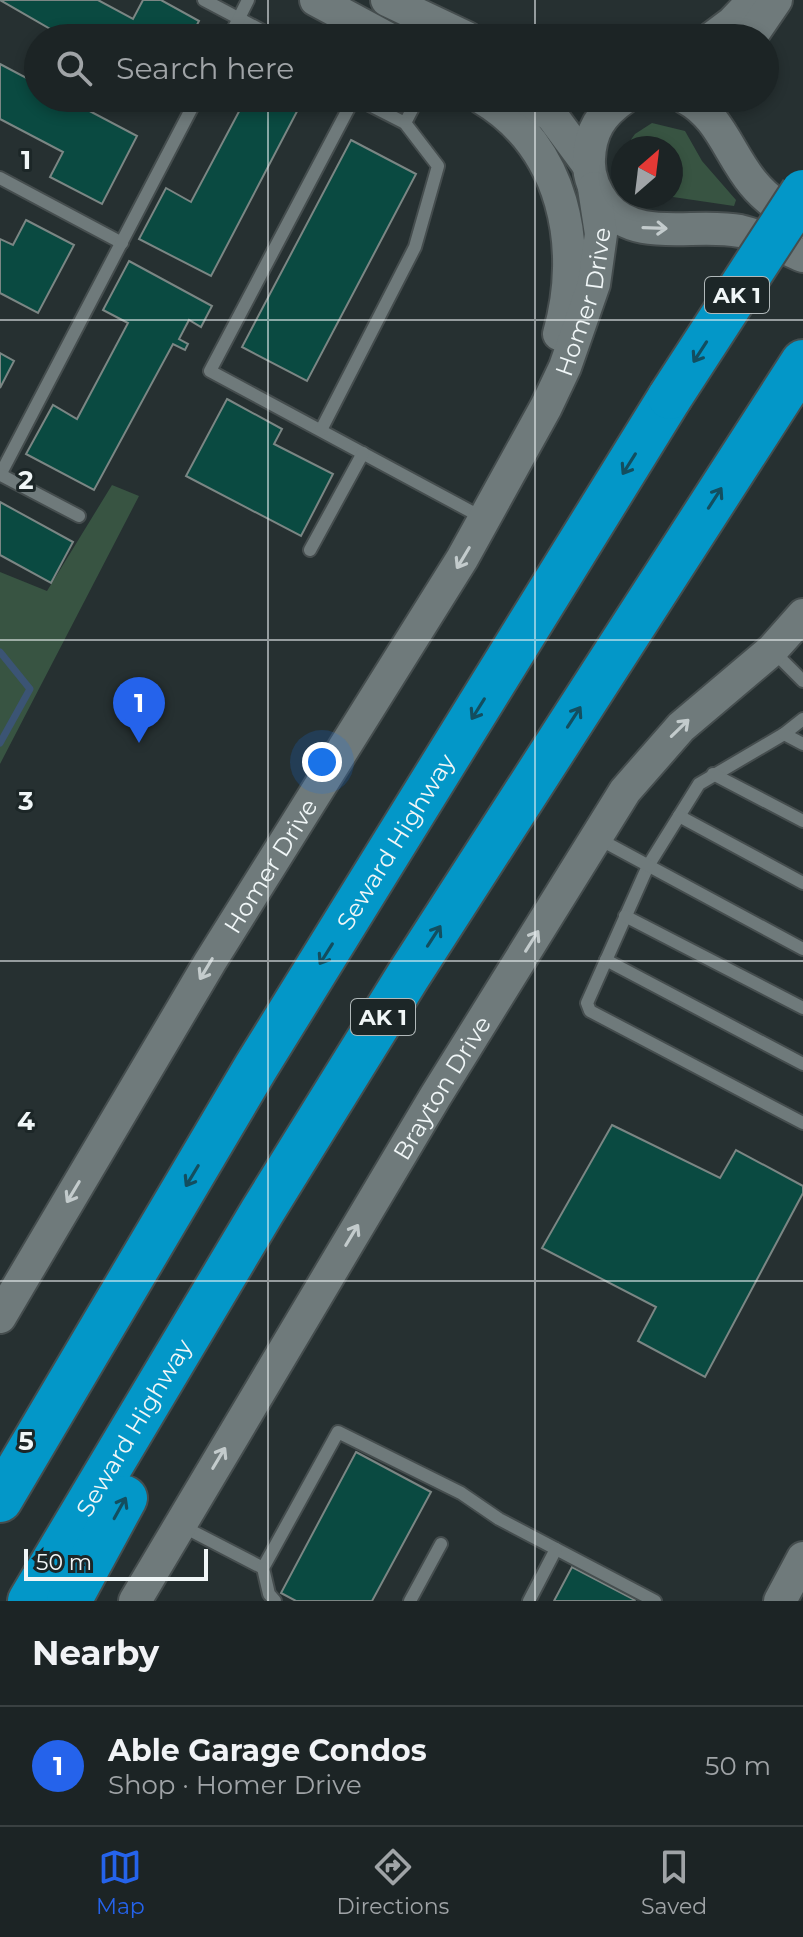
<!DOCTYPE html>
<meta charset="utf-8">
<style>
body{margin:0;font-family:Montserrat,sans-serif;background:#252c2d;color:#f1f3f6}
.compass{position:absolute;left:611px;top:136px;width:72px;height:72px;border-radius:50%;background:#1c2425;box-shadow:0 4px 12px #0003;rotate:28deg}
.scale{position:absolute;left:24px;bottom:20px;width:184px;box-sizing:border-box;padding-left:8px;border:4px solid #f0f6f7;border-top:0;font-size:22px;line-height:28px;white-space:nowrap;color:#f0f6f7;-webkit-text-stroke:6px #1c2627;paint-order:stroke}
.you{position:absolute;left:322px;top:762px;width:28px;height:28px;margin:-20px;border:6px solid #fff;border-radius:50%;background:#1a73e8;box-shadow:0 0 0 12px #1a73e833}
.badge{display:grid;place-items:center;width:52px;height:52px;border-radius:50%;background:#2563eb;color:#fff;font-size:26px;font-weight:700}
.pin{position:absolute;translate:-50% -66px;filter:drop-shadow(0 2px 4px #0008)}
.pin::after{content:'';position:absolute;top:42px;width:28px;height:24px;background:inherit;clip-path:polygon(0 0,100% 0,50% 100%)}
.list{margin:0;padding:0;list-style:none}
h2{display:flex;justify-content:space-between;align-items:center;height:104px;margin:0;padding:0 32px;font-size:34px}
h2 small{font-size:26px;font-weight:400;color:#a0a4a7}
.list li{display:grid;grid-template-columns:52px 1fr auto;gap:24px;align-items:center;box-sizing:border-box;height:120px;padding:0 32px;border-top:2px solid #3a4142}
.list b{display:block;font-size:30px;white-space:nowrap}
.list p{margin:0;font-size:26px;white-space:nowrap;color:#a0a4a7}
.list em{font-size:26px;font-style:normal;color:#a0a4a7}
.icon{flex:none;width:44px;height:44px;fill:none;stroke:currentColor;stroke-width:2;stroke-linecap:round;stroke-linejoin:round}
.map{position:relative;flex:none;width:803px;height:1601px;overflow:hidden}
.search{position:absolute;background:#1c2425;box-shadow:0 4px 12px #0003;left:24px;right:24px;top:24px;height:88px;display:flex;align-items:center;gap:20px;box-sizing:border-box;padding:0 28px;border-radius:44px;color:#a0a4a7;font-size:30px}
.sheet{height:224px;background:#1c2425}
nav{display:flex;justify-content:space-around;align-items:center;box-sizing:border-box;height:112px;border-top:2px solid #3a4142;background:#1c2425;font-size:22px;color:#a0a4a7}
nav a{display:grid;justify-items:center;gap:4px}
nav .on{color:#2563eb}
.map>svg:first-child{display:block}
.green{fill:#385442}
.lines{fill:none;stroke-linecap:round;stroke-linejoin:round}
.stream{stroke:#3b5474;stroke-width:7}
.building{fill:#0a4a41;stroke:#7b8684;stroke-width:2}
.service-casing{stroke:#454d4e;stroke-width:16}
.tertiary-casing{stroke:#454d4e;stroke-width:36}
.motorway-casing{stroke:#454d4e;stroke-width:48}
.service{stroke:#6f7a7b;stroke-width:12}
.tertiary{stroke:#6f7a7b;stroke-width:32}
.motorway{stroke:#0397c8;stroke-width:44}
.motorway-bridge-casing{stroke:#454d4e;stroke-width:48;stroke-linecap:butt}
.motorway-bridge{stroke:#0397c8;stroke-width:44}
.oneway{stroke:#c3cbcc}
.oneway2{stroke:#134e5f}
.grid{fill:none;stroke:#f0f6f7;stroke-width:2;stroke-opacity:0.55}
.labels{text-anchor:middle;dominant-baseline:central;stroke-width:6;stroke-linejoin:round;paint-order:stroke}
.shield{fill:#1c2627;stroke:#b0b8b9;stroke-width:2}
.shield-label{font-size:22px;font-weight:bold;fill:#f0f6f7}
.street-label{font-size:24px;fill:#f0f6f7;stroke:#1c2627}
.grid-label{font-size:26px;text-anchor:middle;font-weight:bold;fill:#f0f6f7;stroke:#1c2627;stroke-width:6;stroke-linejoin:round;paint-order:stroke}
</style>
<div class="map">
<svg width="803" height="1601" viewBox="0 0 803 1601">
<rect width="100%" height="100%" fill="#263031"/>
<g class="green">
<polygon points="652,123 685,131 702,161 736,200 734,206 673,197 642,199 639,196 671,196 671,148 625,148 635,134"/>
<polygon points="112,485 139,496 0,764 0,572 47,591"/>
</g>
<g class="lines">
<polyline class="stream" points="0,652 30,689 0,743"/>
</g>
<g class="building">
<polygon points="0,0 98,0 133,19 143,0 161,0 199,21 190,38 66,38"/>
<polygon points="0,64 38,84 38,98 65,98 137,136 102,204 50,177 63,152 0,119"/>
<polygon points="230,98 304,98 211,276 139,239 166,188 191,202 243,104"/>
<polygon points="351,140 416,174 307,381 242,347"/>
<polygon points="26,220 74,245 38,313 0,293 0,239 13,245"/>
<polygon points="129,261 212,306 201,327 189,320 179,339 188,344 185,350 173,344 94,490 26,454 53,405 77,419 128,323 103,310"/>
<polygon points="0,353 14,361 0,388"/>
<polygon points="227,399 282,429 274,444 333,474 301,536 186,476"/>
<polygon points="0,502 73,542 51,583 0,555"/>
<polygon points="612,1125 720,1178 736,1150 803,1186 803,1193 705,1377 638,1341 656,1307 542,1248"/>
<polygon points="356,1452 431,1492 372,1601 296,1601 281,1593"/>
<polygon points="572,1567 635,1600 634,1601 554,1601"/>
</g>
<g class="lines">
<g class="service-casing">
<g id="service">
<polyline points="204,0 276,38"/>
<polyline points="229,38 248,0"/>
<polyline points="354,98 210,371 483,518"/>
<polyline points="356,98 405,123 418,98"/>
<polyline points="0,178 122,243"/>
<polyline points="321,430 415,247 438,166 405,123"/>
<polyline points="0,475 197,98"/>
<polyline points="1,475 79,516"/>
<polyline points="310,550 363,453"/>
<polyline points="774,652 803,681"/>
<polyline points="803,719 784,734 699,784 648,866 587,1003 590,1011 803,1123"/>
<polyline points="784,734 803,744"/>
<polyline points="713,774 803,821"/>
<polyline points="679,816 803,883"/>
<polyline points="599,839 803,949"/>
<polyline points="625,916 803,1008"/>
<polyline points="606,960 803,1064"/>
<polyline points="180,1525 263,1568 338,1432 461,1493 499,1519 655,1601"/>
<polyline points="263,1568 269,1594 275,1601"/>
<polyline points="410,1601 441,1544"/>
<polyline points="529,1601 556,1549"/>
</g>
</g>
<g class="tertiary-casing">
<g id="tertiary">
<polyline points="316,0 387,38"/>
<polyline points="387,0 467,38"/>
<polyline points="712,38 732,23 754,0"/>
<polyline points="750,38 776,0"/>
<path d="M482 98C564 147 584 247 559 334"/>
<polyline points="526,98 552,116 589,166"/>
<path d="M624 98C601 114 590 131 589 159 588 176 595 192 605 205 637 244 694 222 740 231 762 236 782 247 803 256"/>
<path d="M686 98C720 116 729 154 753 183 767 200 784 211 803 222"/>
<path id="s1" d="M0 1317 210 962 462 559 546 407 565 367 594 284 601 234 594 188"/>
<path id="s2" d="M135 1601 435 1097 625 791 681 727 772 650 803 615"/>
<polyline points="780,1601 803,1558"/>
</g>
</g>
<g class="motorway-casing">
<g id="motorway">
<path id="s3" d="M0 1500 256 1067 670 397"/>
<path id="s4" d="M30 1601 262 1212 408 976 803 362"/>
<polyline points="69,1601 125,1498"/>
</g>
</g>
<use href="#service" class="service"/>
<use href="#tertiary" class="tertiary"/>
<use href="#motorway" class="motorway"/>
<g class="motorway-bridge-casing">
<polyline id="motorway-bridge" points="670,397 803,192"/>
</g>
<use href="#motorway-bridge" class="motorway-bridge"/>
</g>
<defs><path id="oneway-shaft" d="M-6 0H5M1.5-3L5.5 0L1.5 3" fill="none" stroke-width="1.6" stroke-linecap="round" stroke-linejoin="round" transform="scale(2)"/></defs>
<g class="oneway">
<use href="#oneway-shaft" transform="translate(655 228) rotate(2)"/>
<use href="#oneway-shaft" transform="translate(463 558) rotate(121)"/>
<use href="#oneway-shaft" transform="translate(680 728) rotate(-44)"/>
<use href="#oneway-shaft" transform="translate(532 941) rotate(-58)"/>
<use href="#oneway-shaft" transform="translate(206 969) rotate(121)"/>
<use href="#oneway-shaft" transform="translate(73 1192) rotate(121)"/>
<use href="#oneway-shaft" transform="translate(352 1235) rotate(-59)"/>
<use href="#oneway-shaft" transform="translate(219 1458) rotate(-59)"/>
</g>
<g class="oneway2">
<use href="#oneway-shaft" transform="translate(700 352) rotate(123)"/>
<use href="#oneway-shaft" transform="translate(629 464) rotate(122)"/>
<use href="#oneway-shaft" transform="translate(715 498) rotate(-57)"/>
<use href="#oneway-shaft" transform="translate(478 709) rotate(122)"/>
<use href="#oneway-shaft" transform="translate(574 717) rotate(-57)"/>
<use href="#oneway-shaft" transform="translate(434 936) rotate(-57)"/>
<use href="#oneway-shaft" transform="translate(326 954) rotate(122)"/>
<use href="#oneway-shaft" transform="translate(192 1176) rotate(121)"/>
<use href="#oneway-shaft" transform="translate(120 1508) rotate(-61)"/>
</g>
<path class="grid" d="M268 0V38M535 0V38M268 98V1601M535 98V1601M0 320H803M0 640H803M0 961H803M0 1281H803"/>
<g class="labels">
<g class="shield">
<rect x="705" y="277" width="64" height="36" rx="6"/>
<rect x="351" y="999" width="64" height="36" rx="6"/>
</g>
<g class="shield-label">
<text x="737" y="295">AK 1</text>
<text x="383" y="1017">AK 1</text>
</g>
<g class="street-label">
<text stroke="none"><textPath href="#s1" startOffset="1174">Homer Drive</textPath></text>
<text stroke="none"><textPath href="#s3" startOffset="768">Seward Highway</textPath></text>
<text stroke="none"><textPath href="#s1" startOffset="526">Homer Drive</textPath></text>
<text stroke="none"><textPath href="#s2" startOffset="598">Brayton Drive</textPath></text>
<text stroke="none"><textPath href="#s4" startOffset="202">Seward Highway</textPath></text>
</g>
</g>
<g class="grid-label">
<text x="26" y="169">1</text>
<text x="26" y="489">2</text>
<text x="26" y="810">3</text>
<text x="26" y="1130">4</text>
<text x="26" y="1450">5</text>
</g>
</svg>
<svg class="compass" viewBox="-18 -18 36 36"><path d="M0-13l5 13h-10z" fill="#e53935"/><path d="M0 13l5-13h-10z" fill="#a0a4a7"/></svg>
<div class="scale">50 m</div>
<div class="you"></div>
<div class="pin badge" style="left:139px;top:743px">1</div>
<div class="search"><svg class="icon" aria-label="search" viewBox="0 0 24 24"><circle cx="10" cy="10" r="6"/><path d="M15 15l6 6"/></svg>Search here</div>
</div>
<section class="sheet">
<h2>Nearby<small></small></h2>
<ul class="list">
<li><span class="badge">1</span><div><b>Able Garage Condos</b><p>Shop · Homer Drive</p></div><em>50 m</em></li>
</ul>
</section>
<nav>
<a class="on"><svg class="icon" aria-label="map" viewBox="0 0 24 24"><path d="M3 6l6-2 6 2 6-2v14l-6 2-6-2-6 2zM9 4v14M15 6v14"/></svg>Map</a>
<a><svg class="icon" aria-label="directions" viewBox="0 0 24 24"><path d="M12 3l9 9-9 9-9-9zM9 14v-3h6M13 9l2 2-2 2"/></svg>Directions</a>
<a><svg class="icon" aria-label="saved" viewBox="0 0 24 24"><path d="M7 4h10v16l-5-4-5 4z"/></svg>Saved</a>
</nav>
